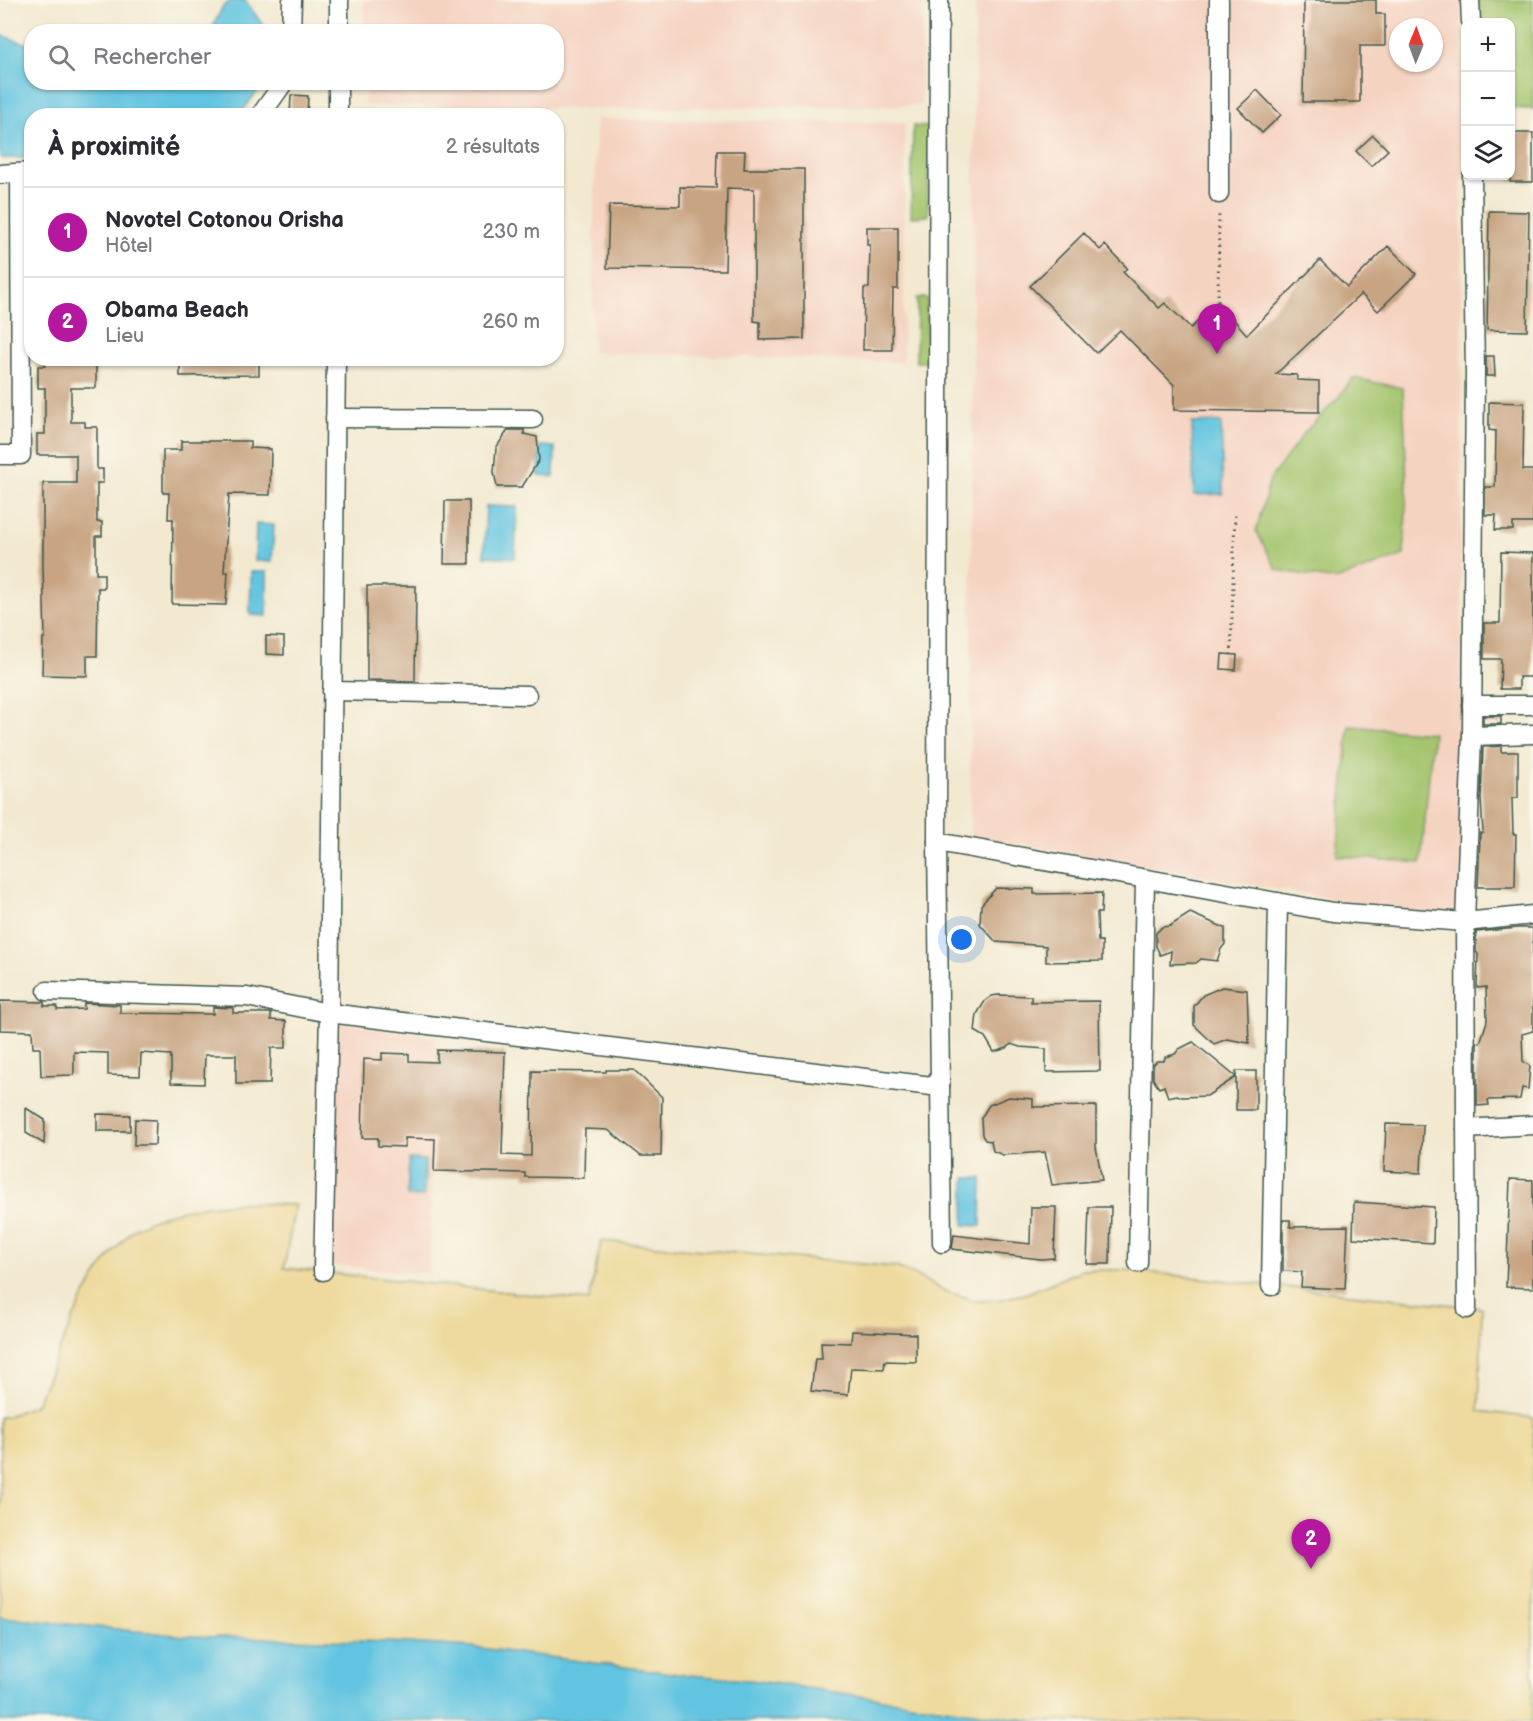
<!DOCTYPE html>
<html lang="fr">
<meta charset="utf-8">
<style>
body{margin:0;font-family:"Balsamiq Sans",sans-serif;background:#f2f2f3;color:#2b2b33}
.controls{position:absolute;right:18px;top:18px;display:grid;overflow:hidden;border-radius:12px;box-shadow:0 2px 4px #0004}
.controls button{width:54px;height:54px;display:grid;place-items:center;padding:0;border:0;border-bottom:2px solid #e1e1e2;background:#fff;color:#2b2b33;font:30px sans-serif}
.compass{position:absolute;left:1389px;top:18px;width:54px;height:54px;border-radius:50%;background:#fff;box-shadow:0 2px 4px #0004;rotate:1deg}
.you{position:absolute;left:962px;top:940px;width:21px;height:21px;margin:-15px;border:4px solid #fff;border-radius:50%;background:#1a73e8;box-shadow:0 0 0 9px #1a73e833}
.badge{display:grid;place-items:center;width:39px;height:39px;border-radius:50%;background:#b5179e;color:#fff;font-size:20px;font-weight:700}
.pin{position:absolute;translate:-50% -50px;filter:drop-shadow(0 2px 3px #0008)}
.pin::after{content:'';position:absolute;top:32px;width:21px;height:18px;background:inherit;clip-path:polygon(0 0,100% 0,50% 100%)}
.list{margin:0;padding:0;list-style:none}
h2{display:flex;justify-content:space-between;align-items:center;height:78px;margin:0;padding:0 24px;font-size:26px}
h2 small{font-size:20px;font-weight:400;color:#7c7c81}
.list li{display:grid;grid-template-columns:39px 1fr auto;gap:18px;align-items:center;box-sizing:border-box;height:90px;padding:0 24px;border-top:2px solid #e1e1e2}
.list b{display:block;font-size:22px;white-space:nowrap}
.list p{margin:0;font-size:20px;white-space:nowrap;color:#7c7c81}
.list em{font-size:20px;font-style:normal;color:#7c7c81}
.icon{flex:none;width:33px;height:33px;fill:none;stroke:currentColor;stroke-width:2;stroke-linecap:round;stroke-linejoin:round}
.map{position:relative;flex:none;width:1533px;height:1721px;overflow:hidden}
.search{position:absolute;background:#fff;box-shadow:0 2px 4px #0004;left:24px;top:24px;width:540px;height:66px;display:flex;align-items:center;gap:15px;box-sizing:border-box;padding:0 21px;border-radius:24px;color:#7c7c81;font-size:22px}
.panel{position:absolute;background:#fff;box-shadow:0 2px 4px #0004;left:24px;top:108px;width:540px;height:258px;border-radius:24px}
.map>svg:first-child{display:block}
.built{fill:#f5d3c1;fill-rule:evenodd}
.green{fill:#a4c56e;stroke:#628151;stroke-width:1.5}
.sand{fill:#eeda9e;stroke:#868c69;stroke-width:1.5}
.water{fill:#62c4e0;stroke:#40808a;stroke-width:1.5}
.building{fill:#c8a482}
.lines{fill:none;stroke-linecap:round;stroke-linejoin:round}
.minor-casing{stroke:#3f574b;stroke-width:21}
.path{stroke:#3f574b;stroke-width:3;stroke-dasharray:1.5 4.5;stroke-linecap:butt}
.minor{stroke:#fff;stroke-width:18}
</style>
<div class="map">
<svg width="1533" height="1721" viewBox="0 0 1533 1721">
<rect width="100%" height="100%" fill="#fbf7ec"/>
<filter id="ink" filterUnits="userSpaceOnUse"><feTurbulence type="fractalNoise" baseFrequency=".0167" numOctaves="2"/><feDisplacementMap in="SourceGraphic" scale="12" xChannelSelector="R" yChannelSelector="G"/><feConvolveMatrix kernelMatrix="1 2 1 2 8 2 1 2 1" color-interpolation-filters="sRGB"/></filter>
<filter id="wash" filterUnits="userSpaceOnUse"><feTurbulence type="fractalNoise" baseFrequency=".008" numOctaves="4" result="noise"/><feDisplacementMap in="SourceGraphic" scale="24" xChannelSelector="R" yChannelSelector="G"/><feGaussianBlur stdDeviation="1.35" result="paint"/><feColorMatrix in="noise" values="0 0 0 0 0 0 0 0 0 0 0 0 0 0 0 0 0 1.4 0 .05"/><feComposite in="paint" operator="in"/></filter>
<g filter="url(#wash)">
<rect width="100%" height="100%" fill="#f2e9d0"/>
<g class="built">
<polygon points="364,0 922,0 921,105 596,109 365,105 365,83 556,82 556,32 364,31"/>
<path d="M975 0H1462L1461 910 1444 918 970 836ZM1398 27H1434V63H1398Z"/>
<polygon points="596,119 905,123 903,362 592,352"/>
<polygon points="337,1022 435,1038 429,1274 329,1265"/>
</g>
<g class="green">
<polygon points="1478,0 1533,0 1533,109 1511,108 1510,22 1481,22"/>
<polygon points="913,126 929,127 928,216 911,217"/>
<polygon points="917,298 927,298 927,362 916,362"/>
<polygon points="1353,378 1403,388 1407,485 1404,555 1336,580 1277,570 1256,531 1270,479 1305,432 1337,399"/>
<polygon points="1349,726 1433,733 1421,863 1337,856"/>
</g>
<path class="sand" d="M242 1203 295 1205 284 1268 589 1301 601 1241 896 1267 916 1275 942 1290 976 1301 998 1300 1028 1293 1082 1270H1125L1482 1308 1479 1411 1533 1418V1721H1034L758 1681 678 1674 471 1647 388 1642 184 1636 0 1617V1417H5L36 1405C61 1350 79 1290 120 1244 125 1239 130 1231 136 1228 167 1209 206 1205 242 1203Z"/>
<g class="water">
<polygon points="233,0 245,0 267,31 211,31 223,6"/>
<polygon points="0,35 31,45 32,82 264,83 239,115 32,116 31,158 0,158"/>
<polygon points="1221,422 1223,494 1194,495 1192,423"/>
<polygon points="540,446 555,447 554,477 539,476"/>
<polygon points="486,506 517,507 515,558 484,556"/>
<polygon points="256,524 274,525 272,562 255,561"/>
<polygon points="251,572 267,572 267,616 250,615"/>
<polygon points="409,1159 425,1160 424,1197 407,1196"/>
<polygon points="965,1178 982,1178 981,1226 964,1225"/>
<polygon points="0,1617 184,1636 388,1642 471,1647 678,1674 758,1681 1034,1721 0,1721"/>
</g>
<g id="blocks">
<g class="building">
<polygon points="1304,0 1376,0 1376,14 1385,14 1385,46 1360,46 1360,102 1303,102"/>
<polygon points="1257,90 1281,115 1262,133 1238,108"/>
<polygon points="291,95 308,96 307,116 290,116"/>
<rect x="1510" y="133" width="23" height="49"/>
<polygon points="1373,135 1388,150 1371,166 1356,151"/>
<polygon points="717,151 745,151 744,169 804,169 804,339 760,340 760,322 754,321 754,189 727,188 725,270 607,268 609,205 680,206 680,187 716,188"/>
<polygon points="1489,211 1529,212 1527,331 1487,330"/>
<polygon points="867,227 898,227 898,289 893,289 892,350 863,350 864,288 869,288 870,245 867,245"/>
<polygon points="1084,233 1100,250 1105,245 1127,268 1123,272 1159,308 1165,303 1191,328 1218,301 1247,335 1320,260 1347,287 1388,246 1416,274 1378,311 1361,294 1276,374 1297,375 1297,380 1319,381 1319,412 1174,410 1174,385 1120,330 1096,353 1030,286"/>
<polygon points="1486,356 1494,356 1495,376 1486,376"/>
<polygon points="45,358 96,358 96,388 71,388 71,422 85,422 85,427 97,427 97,469 103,469 103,483 97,483 97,522 102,522 102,536 96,536 96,574 104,574 104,588 98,588 97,656 87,656 87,676 42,675 43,638 45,638 43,567 43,483 76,483 76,455 37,455 37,434 45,434 45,388 38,388 38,366 45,366"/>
<polygon points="180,358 259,358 259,375 180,376"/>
<polygon points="1489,402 1524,403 1523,470 1533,470 1533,523 1513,523 1513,530 1495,530 1496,515 1485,515 1485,487 1495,487 1496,431 1489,430"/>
<polygon points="508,430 524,430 524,434 537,437 539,460 522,487 497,487 494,472 496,448"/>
<polygon points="181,441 250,441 250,448 271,449 270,495 229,494 224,572 228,572 226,605 172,604 173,519 168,519 169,493 163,493 163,450 181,450"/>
<polygon points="445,501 469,501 469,564 444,564"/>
<polygon points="1501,552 1533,553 1533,677 1519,677 1519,689 1500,689 1501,659 1484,659 1484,623 1500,623"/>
<polygon points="367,586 416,586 415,681 367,680"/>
<polygon points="266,636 284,637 284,655 266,654"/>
<polygon points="1222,654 1237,655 1236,670 1221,669"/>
<rect x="1483" y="716" width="18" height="8"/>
<polygon points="1501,746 1501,752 1518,752 1518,798 1512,798 1513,834 1516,834 1515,887 1478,887 1480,833 1483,833 1481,798 1483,747"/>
<polygon points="996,888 1034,889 1034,894 1102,893 1101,913 1097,913 1098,941 1102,941 1102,961 1046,962 1046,946 996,942 980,924 981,905"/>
<polygon points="1190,913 1225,928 1225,944 1221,949 1217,961 1201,959 1196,963 1170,964 1171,951 1160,955 1156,946 1156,933 1162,927 1170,926"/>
<polygon points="1518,928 1533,928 1533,1031 1522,1034 1523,1061 1530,1066 1528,1089 1522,1088 1520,1099 1488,1100 1489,1105 1477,1106 1477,1042 1480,1043 1487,1021 1486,987 1477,988 1478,954 1476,952 1476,932"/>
<polygon points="1222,987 1247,990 1249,1043 1227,1039 1214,1044 1194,1025 1194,1006 1203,995"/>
<polygon points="998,995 1031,996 1031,1002 1099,1001 1100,1071 1046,1072 1046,1049 1020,1047 1011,1044 1007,1048 994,1052 985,1037 975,1031 977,1014 985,1001 992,996"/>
<polygon points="0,1001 44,1002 44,1006 57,1006 57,1010 84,1009 84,1003 120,1005 120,1013 213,1014 213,1007 233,1008 233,1013 271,1013 271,1020 286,1021 286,1048 271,1048 270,1084 236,1084 236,1055 205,1055 204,1084 171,1083 171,1055 141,1053 140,1076 108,1075 108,1053 74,1052 74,1075 41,1076 40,1048 33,1048 32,1031 0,1030"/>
<polygon points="1193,1042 1236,1077 1236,1071 1256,1071 1256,1110 1236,1110 1236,1077 1207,1096 1182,1097 1177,1095 1168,1097 1164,1086 1159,1088 1153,1079 1153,1065 1157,1061 1164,1061 1165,1057 1175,1054 1179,1049"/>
<polygon points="437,1050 505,1052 502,1155 531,1156 532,1071 606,1072 606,1070 634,1070 662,1097 661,1156 641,1156 608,1130 585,1129 584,1178 525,1177 525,1173 434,1171 435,1139 405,1138 405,1147 378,1146 378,1138 362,1138 364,1059 382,1060 382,1053 409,1054 409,1061 437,1062"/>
<polygon points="1009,1097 1033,1099 1033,1107 1096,1106 1096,1147 1102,1180 1052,1185 1045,1152 1003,1155 993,1151 991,1141 985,1140 982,1135 981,1118 989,1105"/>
<polygon points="26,1108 45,1120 44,1144 26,1133"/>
<polygon points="97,1114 130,1115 130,1131 97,1131"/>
<polygon points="135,1119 156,1120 155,1145 134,1145"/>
<polygon points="1386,1124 1423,1125 1421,1173 1384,1171"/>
<polygon points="1510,1179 1533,1180 1533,1288 1506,1287"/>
<polygon points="1354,1202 1434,1207 1433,1243 1353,1238"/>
<polygon points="1031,1207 1056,1207 1054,1258 1041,1259 952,1249 954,1235 1030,1244"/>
<polygon points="1089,1207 1111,1207 1110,1264 1087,1264"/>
<polygon points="1283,1220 1290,1220 1290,1227 1348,1226 1345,1289 1301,1287 1302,1272 1283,1271"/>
<polygon points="852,1331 916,1334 916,1362 885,1361 884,1369 851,1368 848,1395 811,1391 815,1359 822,1359 821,1342 851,1343"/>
</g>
</g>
</g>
<g filter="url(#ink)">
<use href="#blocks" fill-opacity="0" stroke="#3f574b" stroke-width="1.5"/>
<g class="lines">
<g class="minor-casing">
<g id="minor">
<polyline points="939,0 937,842 942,1243"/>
<polyline points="1470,0 1471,22"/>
<polyline points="291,32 292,0"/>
<polyline points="339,32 339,0"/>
<polyline points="260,116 284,82"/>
<polyline points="338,116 338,82"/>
<polyline points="0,174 30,172"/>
<polyline points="1219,194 1219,0"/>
<polyline points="335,418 533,419"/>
<polyline points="0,455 21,455 20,173"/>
<polyline points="332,691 527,695"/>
<polyline points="1472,705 1533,705"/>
<polyline points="1472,736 1533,734"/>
<polyline points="937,842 1333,912 1465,922 1533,915"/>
<polyline points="47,991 247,997 329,1013 940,1087"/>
<polyline points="1466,1129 1533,1125"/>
<polyline points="1138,1263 1145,879"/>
<polyline points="323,1271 329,1013 336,358"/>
<polyline points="1271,1286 1278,902"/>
<polyline points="1467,1309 1465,922 1472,736 1475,371 1472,176"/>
</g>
</g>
<g class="path">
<polyline points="1218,301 1219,211"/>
<polyline points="1231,655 1235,511"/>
</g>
<use href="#minor" class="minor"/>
</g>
</g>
</svg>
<div class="controls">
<button>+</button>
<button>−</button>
<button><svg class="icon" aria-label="layers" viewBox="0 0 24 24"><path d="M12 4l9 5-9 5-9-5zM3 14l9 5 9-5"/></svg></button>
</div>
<svg class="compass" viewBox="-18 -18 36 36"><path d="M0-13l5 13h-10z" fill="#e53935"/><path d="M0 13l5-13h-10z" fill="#7c7c81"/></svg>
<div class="you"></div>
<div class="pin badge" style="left:1217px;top:354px">1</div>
<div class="pin badge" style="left:1311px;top:1569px">2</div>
<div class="search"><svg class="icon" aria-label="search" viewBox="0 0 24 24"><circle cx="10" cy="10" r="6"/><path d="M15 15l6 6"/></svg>Rechercher</div>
<section class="panel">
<h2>À proximité<small>2 résultats</small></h2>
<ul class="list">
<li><span class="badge">1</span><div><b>Novotel Cotonou Orisha</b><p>Hôtel</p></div><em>230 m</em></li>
<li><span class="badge">2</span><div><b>Obama Beach</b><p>Lieu</p></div><em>260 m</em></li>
</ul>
</section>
</div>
